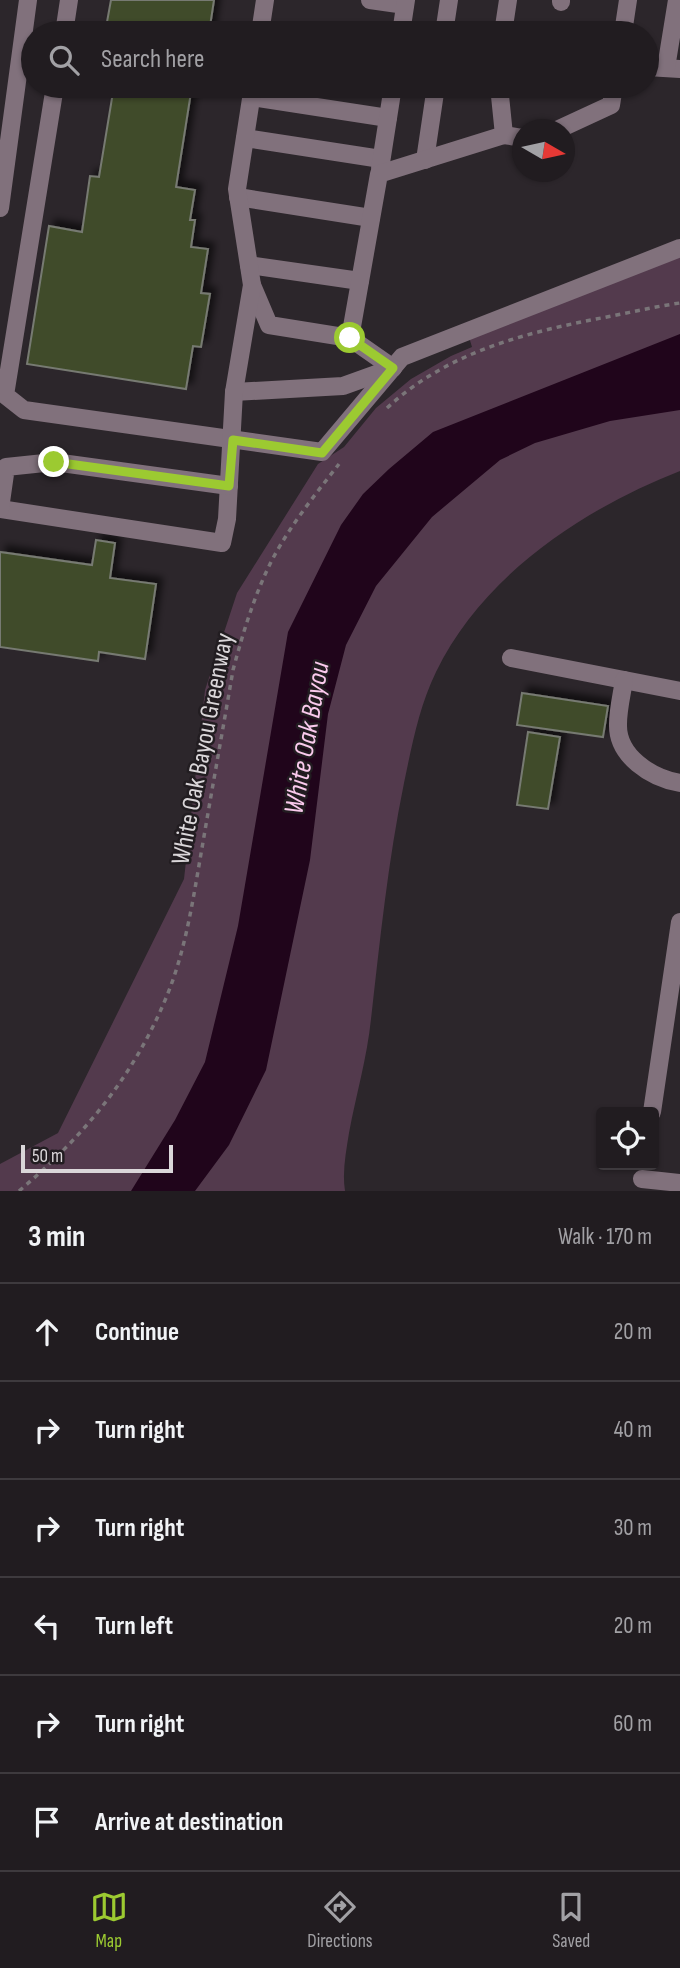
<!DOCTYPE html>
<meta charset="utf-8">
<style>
body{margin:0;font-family:"Sofia Sans Condensed",sans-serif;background:#292529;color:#f1f3f6}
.controls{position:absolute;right:21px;bottom:21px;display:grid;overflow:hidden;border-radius:7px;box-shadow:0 2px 5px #0004}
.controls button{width:63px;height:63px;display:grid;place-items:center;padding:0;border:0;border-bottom:2px solid #3e3a3e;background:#211c20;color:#f1f3f6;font:35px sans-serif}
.compass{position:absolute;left:512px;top:119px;width:63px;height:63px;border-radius:50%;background:#211c20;box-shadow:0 2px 5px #0004;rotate:99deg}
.scale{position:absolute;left:21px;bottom:18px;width:152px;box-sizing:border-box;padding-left:7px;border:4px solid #dad6d9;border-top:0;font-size:19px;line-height:24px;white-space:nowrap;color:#dad6d9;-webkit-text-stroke:5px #221d21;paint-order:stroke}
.stop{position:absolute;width:21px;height:21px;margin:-16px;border:5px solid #9cca31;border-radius:50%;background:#fff}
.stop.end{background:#9cca31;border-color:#fff;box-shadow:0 2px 7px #0008}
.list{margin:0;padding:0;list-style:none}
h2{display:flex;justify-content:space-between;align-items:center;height:91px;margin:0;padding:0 28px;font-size:30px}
h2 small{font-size:23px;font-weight:400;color:#a2a1a5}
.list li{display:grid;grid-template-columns:46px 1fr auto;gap:21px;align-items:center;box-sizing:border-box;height:98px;padding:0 28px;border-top:2px solid #3e3a3e}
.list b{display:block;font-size:26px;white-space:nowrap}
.list em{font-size:23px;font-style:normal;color:#a2a1a5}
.icon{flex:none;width:38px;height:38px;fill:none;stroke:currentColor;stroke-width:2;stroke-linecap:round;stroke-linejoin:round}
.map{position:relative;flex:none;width:680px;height:1191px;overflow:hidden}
.search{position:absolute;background:#211c20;box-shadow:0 2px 5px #0004;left:21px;right:21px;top:21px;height:77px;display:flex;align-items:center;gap:18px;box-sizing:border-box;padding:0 24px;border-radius:38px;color:#a2a1a5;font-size:26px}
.sheet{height:679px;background:#211c20}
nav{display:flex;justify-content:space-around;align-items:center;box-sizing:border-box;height:98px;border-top:2px solid #3e3a3e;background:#211c20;font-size:19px;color:#a2a1a5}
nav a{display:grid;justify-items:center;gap:4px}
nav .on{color:#9cca31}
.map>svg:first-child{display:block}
.green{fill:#533a4d}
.water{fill:#20051b}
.building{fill:#3f4c29;stroke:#777a72;stroke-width:2;filter:url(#shadow)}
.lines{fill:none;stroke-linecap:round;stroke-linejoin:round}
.path{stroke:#7a7579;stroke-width:3.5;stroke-dasharray:5 5;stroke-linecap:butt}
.minor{stroke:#81717c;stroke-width:18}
.route{stroke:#9cca31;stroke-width:9}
.labels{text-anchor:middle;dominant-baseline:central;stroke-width:5;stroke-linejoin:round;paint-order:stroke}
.street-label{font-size:26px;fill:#dad6d9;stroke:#221d21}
.water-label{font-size:28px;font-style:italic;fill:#facaed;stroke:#221d21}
</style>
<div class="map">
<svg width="680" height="1191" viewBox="0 0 680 1191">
<defs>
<filter id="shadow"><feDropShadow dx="6" dy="-6" stdDeviation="3.5" flood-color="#0009"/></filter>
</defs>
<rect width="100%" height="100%" fill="#2c262b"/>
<path class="green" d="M680 254V471C583 509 483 575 436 672 419 707 412 745 404 783 388 861 380 940 371 1019 367 1058 356 1095 349 1133 346 1152 342 1172 345 1191H0V1164L58 1133 184 879 205 690 237 593 318 464 344 447 376 408 411 379 451 356 472 347 469 337Z"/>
<polygon class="water" points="680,334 680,410 610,421 535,443 500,460 432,517 376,586 346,645 328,714 310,860 266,1070 229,1145 195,1191 131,1191 175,1120 205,1062 238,926 288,632 341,525 363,494 389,469 433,432"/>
<g class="building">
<polygon points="111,0 214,0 209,33 105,33"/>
<polygon points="114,86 192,86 176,187 195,190 190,220 195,220 191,247 208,249 201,293 210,294 201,347 193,346 186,389 27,364 49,226 82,232 90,176 99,177"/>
<polygon points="96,540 115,543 110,578 156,584 145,659 99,652 98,661 0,647 0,552 92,565"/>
<polygon points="522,693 608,706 603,737 517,725"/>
<polygon points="528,732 560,737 548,809 517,805"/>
</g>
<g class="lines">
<g class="path">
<path d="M387 408C445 354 520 334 596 319 624 314 652 307 680 303"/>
<path d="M19 1191C84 1136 133 1077 166 998 186 950 193 899 202 848 212 789 223 729 233 670 243 633 254 596 271 562 289 527 314 496 339 464"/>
</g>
<g class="minor">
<polyline points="370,0 405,5"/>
<polyline points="561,2 561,0"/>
<polyline points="64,33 69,0"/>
<polyline points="260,33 265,0"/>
<polyline points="401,33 406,0"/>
<polyline points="444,33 449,0"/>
<polyline points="503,33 508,0"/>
<polyline points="623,33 628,0"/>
<polyline points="647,67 680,69"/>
<polyline points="666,68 677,0"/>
<polyline points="55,86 5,395 24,410 322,452 402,357 680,248"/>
<polyline points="251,97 388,118"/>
<polyline points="557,130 611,105 614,86"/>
<polyline points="504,135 522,138"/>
<polyline points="245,138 381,159"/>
<polyline points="425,160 436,86"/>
<polyline points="380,169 393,86"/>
<polyline points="238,197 371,218"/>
<polyline points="0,208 28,0"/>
<polyline points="249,265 360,281"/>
<polyline points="252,285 269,325 350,338"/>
<polyline points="393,368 350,338 379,174 504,135 499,86"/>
<polyline points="234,392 343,386 393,368"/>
<polyline points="0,509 222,543 227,519 234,392 252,285 237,189 253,86"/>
<polyline points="0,509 6,467 54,462 229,486"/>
<polyline points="511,658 680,691"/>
<path d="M624 680C622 694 618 709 618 724 617 756 651 778 680 783"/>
<polyline points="652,1112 680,922"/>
<polyline points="642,1179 680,1183"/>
</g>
</g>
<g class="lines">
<polyline class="route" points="54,462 229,486 233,440 322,453 393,368 350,338"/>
</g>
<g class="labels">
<g class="street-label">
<text transform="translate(203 749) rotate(-79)">White Oak Bayou Greenway</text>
</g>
<g class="water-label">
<text transform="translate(307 738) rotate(-80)">White Oak Bayou</text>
</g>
</g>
</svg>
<div class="controls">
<button><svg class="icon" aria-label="locate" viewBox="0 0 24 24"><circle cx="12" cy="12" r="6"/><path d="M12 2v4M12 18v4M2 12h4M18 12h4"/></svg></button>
</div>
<svg class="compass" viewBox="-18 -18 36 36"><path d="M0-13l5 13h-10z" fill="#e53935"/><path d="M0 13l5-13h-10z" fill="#a2a1a5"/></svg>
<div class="scale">50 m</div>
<div class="stop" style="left:350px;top:338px"></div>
<div class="stop end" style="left:54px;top:462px"></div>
<div class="search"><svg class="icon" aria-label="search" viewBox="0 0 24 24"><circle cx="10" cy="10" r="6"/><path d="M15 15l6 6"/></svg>Search here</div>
</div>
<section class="sheet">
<h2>3 min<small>Walk · 170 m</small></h2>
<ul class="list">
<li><svg class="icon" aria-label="ahead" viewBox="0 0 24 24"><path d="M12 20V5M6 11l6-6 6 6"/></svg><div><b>Continue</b></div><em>20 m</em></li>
<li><svg class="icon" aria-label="right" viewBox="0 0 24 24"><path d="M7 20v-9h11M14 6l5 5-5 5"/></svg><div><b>Turn right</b></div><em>40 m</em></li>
<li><svg class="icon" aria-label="right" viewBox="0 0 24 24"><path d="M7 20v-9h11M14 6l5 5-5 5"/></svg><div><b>Turn right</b></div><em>30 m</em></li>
<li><svg class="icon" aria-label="left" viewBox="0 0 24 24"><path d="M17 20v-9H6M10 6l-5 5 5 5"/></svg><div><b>Turn left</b></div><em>20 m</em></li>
<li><svg class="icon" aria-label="right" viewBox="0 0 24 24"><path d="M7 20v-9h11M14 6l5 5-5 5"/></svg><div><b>Turn right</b></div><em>60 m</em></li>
<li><svg class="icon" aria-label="arrive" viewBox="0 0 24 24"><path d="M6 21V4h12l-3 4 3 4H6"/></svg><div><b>Arrive at destination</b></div></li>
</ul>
</section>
<nav>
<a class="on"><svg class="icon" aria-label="map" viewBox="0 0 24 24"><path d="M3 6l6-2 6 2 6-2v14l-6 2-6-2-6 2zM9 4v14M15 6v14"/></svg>Map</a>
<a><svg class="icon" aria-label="directions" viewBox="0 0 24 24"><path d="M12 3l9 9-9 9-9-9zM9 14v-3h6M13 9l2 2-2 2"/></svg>Directions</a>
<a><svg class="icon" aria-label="saved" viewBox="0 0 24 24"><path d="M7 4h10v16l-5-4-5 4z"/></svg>Saved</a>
</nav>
